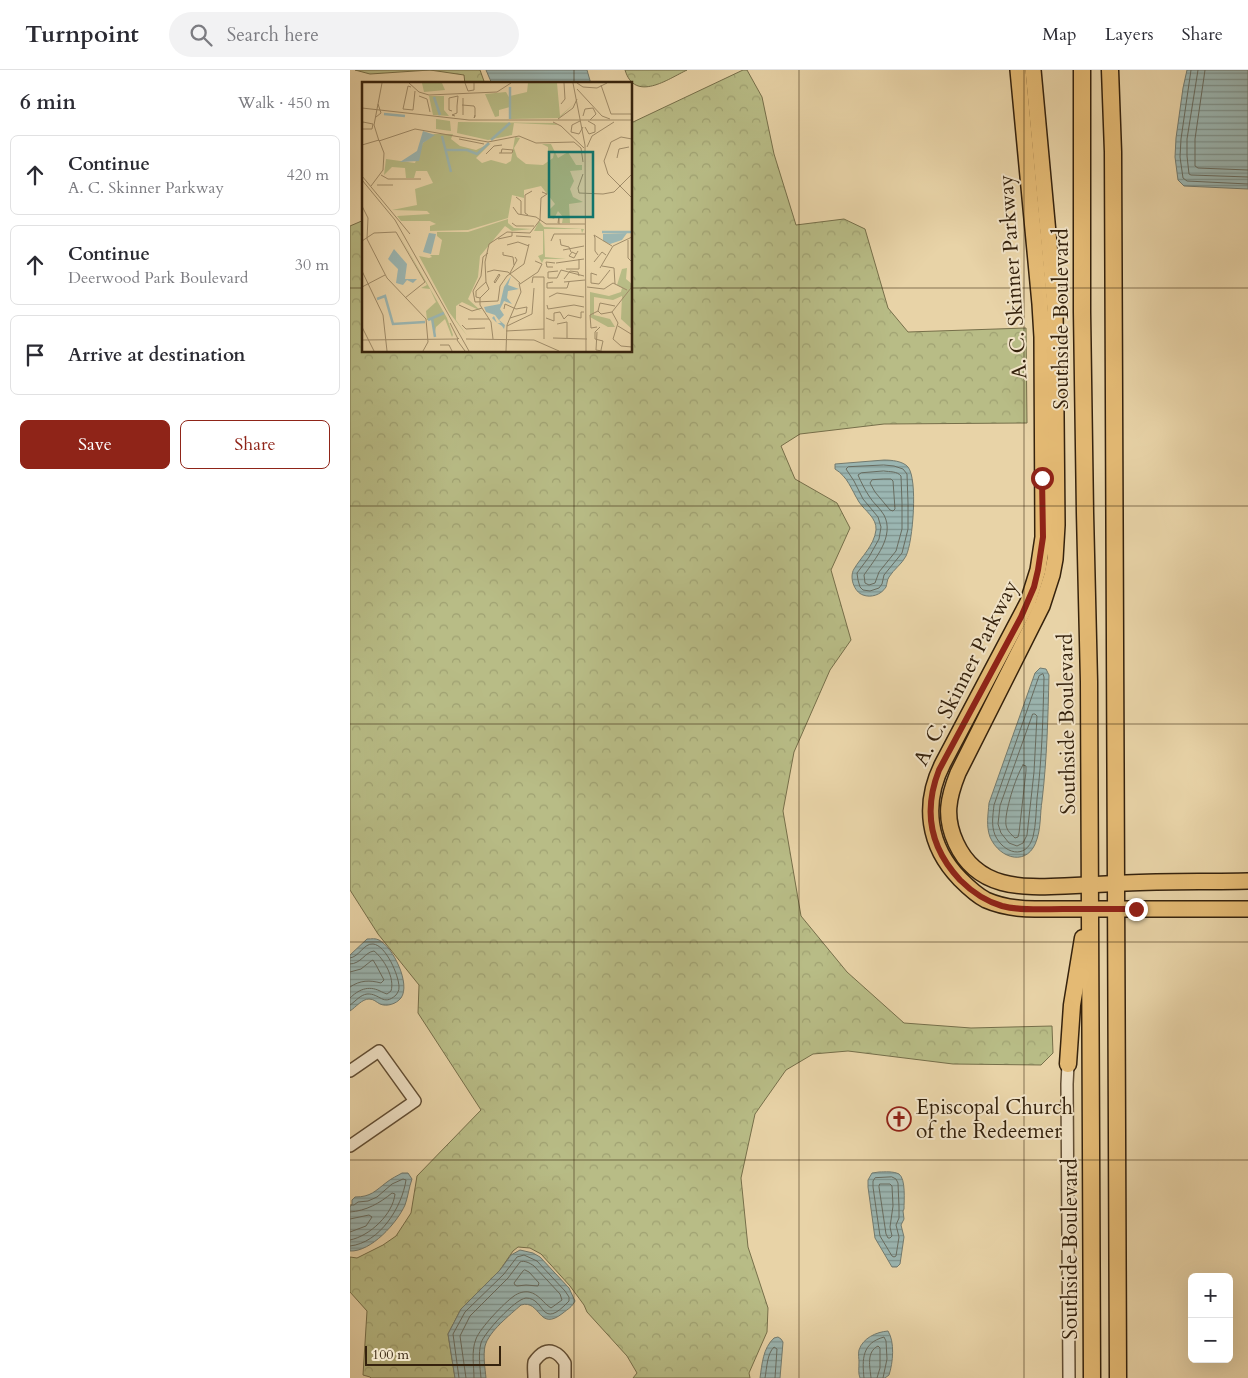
<!DOCTYPE html>
<meta charset="utf-8">
<style>
body{margin:0;font-family:Cardo,serif;background:#f2f2f3;color:#2b2b33}
.controls{position:absolute;right:15px;bottom:15px;display:grid;overflow:hidden;border-radius:8px;box-shadow:0 5px 20px #0002}
.controls button{width:45px;height:45px;display:grid;place-items:center;padding:0;border:0;border-bottom:1px solid #e1e1e2;background:#fff;color:#2b2b33;font:25px sans-serif}
.scale{position:absolute;left:15px;bottom:12px;width:136px;box-sizing:border-box;padding-left:5px;border:2px solid #35220d;border-top:0;font-size:14px;line-height:18px;white-space:nowrap;color:#35220d;-webkit-text-stroke:4px #f0e2c6;paint-order:stroke}
.stop{position:absolute;width:15px;height:15px;margin:-11px;border:4px solid #8f2418;border-radius:50%;background:#fff}
.stop.end{background:#8f2418;border-color:#fff;box-shadow:0 1px 5px #0008}
.list{margin:0;padding:0;list-style:none}
h2{display:flex;justify-content:space-between;align-items:center;height:65px;margin:0;padding:0 20px;font-size:21px}
h2 small{font-size:16px;font-weight:400;color:#7c7c81}
.list li{display:grid;grid-template-columns:32px 1fr auto;gap:15px;align-items:center;box-sizing:border-box;height:80px;margin:0 10px 10px;padding:0 10px;border:1px solid #e1e1e2;border-radius:8px}
.list b{display:block;font-size:19px;white-space:nowrap}
.list p{margin:0;font-size:16px;white-space:nowrap;color:#7c7c81}
.list em{font-size:16px;font-style:normal;color:#7c7c81}
.actions{display:flex;gap:10px;padding:15px 20px}
.actions a{flex:1;padding:11px 0;border:1px solid #8f2418;border-radius:8px;text-align:center;font-size:18px;color:#8f2418}
.actions .main{background:#8f2418;color:#fff}
.icon{flex:none;width:28px;height:28px;fill:none;stroke:currentColor;stroke-width:2;stroke-linecap:round;stroke-linejoin:round}
.map{position:relative;flex:none;width:898px;height:1308px;overflow:hidden}
header{display:flex;align-items:center;gap:30px;box-sizing:border-box;height:70px;padding:0 25px;background:#fff;border-bottom:1px solid #e1e1e2}
header strong{font-size:24px}
nav{display:flex;gap:28px;margin-inline-start:auto;font-size:18px}
.search{width:350px;height:45px;background:#f2f2f3;display:flex;align-items:center;gap:12px;box-sizing:border-box;padding:0 18px;border-radius:28px;color:#7c7c81;font-size:19px}
main{display:flex}
aside{flex:1;background:#fff}
.map>svg:first-child{display:block}
.forest{fill:url(#forest-crowns);stroke:#766f4a}
.water{fill:url(#water-rules);stroke:#727b70}
.lines{fill:none;stroke-linecap:round;stroke-linejoin:round}
.shore{stroke:#686c60;stroke-width:1}
.minor-casing{stroke:#624e34;stroke-width:14}
.major-casing{stroke:#35220d;stroke-width:18}
.highway-casing{stroke:#35220d;stroke-width:19}
.minor{stroke:#f0e2c6;stroke-width:11}
.major{stroke:#e4ba74;stroke-width:15}
.highway{stroke:#e4ba74;stroke-width:16}
.route{stroke:#8f2418;stroke-width:6}
.grid{fill:none;stroke:#35220d;stroke-width:1;stroke-opacity:0.55}
.labels{text-anchor:middle;dominant-baseline:central;stroke-width:4;stroke-linejoin:round;paint-order:stroke}
.street-label{font-size:21px;fill:#35220d;stroke:#f0e2c6}
.poi-label{font-size:21px;fill:#35220d;stroke:#f0e2c6;text-anchor:start}
.inset-river{fill:none;stroke:#9bb6b2;stroke-width:2.5}
.inset-road{fill:none;stroke:#a08c69;stroke-width:1}
.view{fill:#0f766e;fill-opacity:0.15;stroke:#0f766e;stroke-width:2.5}
.inset-edge{fill:none;stroke:#35220d;stroke-width:2.5}
</style>
<header>
<strong>Turnpoint</strong>
<div class="search"><svg class="icon" aria-label="search" viewBox="0 0 24 24"><circle cx="10" cy="10" r="6"/><path d="M15 15l6 6"/></svg>Search here</div>
<nav><a>Map</a><a>Layers</a><a>Share</a></nav>
</header>
<main>
<aside>
<h2>6 min<small>Walk · 450 m</small></h2>
<ul class="list">
<li><svg class="icon" aria-label="ahead" viewBox="0 0 24 24"><path d="M12 20V5M6 11l6-6 6 6"/></svg><div><b>Continue</b><p>A. C. Skinner Parkway</p></div><em>420 m</em></li>
<li><svg class="icon" aria-label="ahead" viewBox="0 0 24 24"><path d="M12 20V5M6 11l6-6 6 6"/></svg><div><b>Continue</b><p>Deerwood Park Boulevard</p></div><em>30 m</em></li>
<li><svg class="icon" aria-label="arrive" viewBox="0 0 24 24"><path d="M6 21V4h12l-3 4 3 4H6"/></svg><div><b>Arrive at destination</b></div></li>
</ul>
<div class="actions"><a class="main">Save</a><a>Share</a></div>
</aside>
<div class="map">
<svg width="898" height="1308" viewBox="0 0 898 1308">
<defs>
<pattern id="forest-crowns" width="20" height="18" patternUnits="userSpaceOnUse" patternTransform="scale(1.25)"><rect width="20" height="18" fill="#b8bc86"/><path d="M2 6a3 3 0 1 1 6 0M12 15a3 3 0 1 1 6 0" fill="none" stroke="#9fa172"/></pattern>
<pattern id="water-rules" width="6" height="5" patternUnits="userSpaceOnUse" patternTransform="scale(1.25)"><rect width="6" height="5" fill="#9bb6b2"/><path d="M0 2.5h6" fill="none" stroke="#7f948f"/></pattern>
</defs>
<rect width="100%" height="100%" fill="#e8d3a7"/>
<filter id="stains"><feTurbulence type="fractalNoise" baseFrequency=".004" numOctaves="4"/><feColorMatrix values="0 0 0 0 .2 0 0 0 0 .09 0 0 0 0 .02 0 0 0 .5 -.17"/></filter>
<radialGradient id="worn" r=".72"><stop offset=".6" stop-color="#630" stop-opacity="0"/><stop offset="1" stop-color="#630" stop-opacity=".3"/></radialGradient>
<g class="forest">
<polygon points="5,0 130,0 135,14 115,14 114,5 80,0 20,4"/>
<path d="M275 0H337C318 9 285 33 275 0Z"/>
<polygon points="393,0 397,0 412,27 424,84 446,155 494,149 515,159 538,238 558,262 676,258 677,353 534,354 450,364 431,376 445,409 487,433 500,458 481,500 501,570 480,600 444,682 433,741 451,846 497,902 554,953 621,958 702,956 703,983 691,995 603,994 498,981 463,984 436,1000 405,1044 391,1108 398,1177 418,1238 417,1262 399,1303 400,1308 283,1308 287,1303 277,1286 237,1242 234,1235 220,1216 191,1184 180,1178 168,1177 163,1181 150,1200 111,1239 98,1264 105,1308 21,1308 20,1307 13,1305 17,1241 0,1222 0,1187 7,1188 33,1175 46,1166 61,1143 67,1106 131,1040 68,943 69,915 28,864 0,820 0,156 14,150 14,281 281,281 281,53"/>
</g>
<g class="water">
<polygon points="136,0 237,0 241,14 142,14"/>
<polygon points="837,0 898,0 898,119 834,116 828,110 825,87 826,68 833,18"/>
<path d="M534 390C541 390 553 391 558 397 568 409 563 472 556 486 552 494 544 499 539 507 537 510 537 514 536 517 531 525 521 528 513 525 504 522 499 507 504 499 511 487 524 476 526 460 527 448 515 441 509 432 501 419 498 407 485 399V394Z"/>
<path d="M690 598 696 599 699 605C698 647 697 689 692 731 690 743 691 757 687 769 679 797 650 790 640 767 636 756 638 745 639 733L685 603Z"/>
<path d="M17 869C22 869 25 868 29 870 43 877 61 914 51 928 46 934 37 937 30 934 26 932 24 929 19 929 12 929 6 937 0 941V885Z"/>
<path d="M529 1102C535 1102 543 1101 549 1104 556 1109 554 1131 554 1139L553 1141 554 1149 551 1155 554 1167 550 1194 547 1197H542L525 1168 518 1117V1110L522 1103Z"/>
<path d="M52 1103H58L62 1109C59 1117 58 1127 55 1135 47 1153 21 1182 0 1181V1137L2 1134V1130L5 1127C21 1127 25 1121 37 1112 42 1108 47 1106 52 1103Z"/>
<path d="M170 1180 183 1183 190 1187 219 1218 225 1231C222 1237 218 1239 213 1243 188 1263 191 1229 171 1235 160 1245 139 1261 135 1276 133 1286 135 1298 136 1308H105L98 1264 111 1239 150 1200 161 1185Z"/>
<path d="M538 1261C545 1272 543 1293 539 1305L535 1308H510C508 1303 509 1298 509 1292 509 1289 508 1284 509 1280 513 1268 526 1262 538 1261Z"/>
<path d="M428 1267 431 1269 433 1272 430 1308H410C412 1294 413 1278 424 1268Z"/>
</g>
<g class="lines">
<g class="shore">
<polyline points="841,0 831,69 830,87 833,108 837,111 898,114"/>
<polyline points="848,0 837,69 837,86 839,104 841,105 898,107"/>
<polyline points="855,0 845,69 845,96 848,98 898,100"/>
<polygon points="534,395 544,396 553,399 557,404 558,433 558,459 552,483 534,505 532,514 529,518 520,521 513,520 510,517 508,510 507,503 519,487 529,469 531,457 528,447 513,429 504,411 496,399 498,397"/>
<path d="M534 401C540 402 547 401 551 406L552 433V459L546 481 529 502 525 513 519 515 515 513 514 505C525 489 545 466 534 445 530 438 523 433 519 426 515 420 511 412 508 405L511 403Z"/>
<polygon points="534,409 541,409 543,411 545,439 543,441 540,440 525,422 520,413 522,410"/>
<path d="M693 604 694 607C693 648 692 688 687 729 686 741 686 755 683 767 676 791 653 783 645 765 641 755 643 745 644 735L689 606Z"/>
<polygon points="683,644 685,644 687,646 684,702 677,765 673,773 667,776 659,773 651,763 648,754 650,736"/>
<path d="M673 695 676 696V701L669 763 668 767 665 768C661 764 657 761 656 755 654 743 666 706 673 695Z"/>
<path d="M0 888C9 887 14 873 23 874 36 875 49 906 49 917 49 921 48 922 46 925 33 937 30 923 17 924 10 925 6 931 0 935"/>
<path d="M0 894C11 894 15 882 24 881 34 889 45 908 41 921L37 924C34 923 32 922 30 921 18 915 8 920 0 928"/>
<path d="M0 902 11 899 21 891 23 890 26 895 34 910 31 913C20 910 10 910 0 917"/>
<polygon points="542,1107 546,1109 548,1113 549,1137 549,1148 546,1155 549,1167 546,1186 544,1187 542,1186 530,1166 523,1117 523,1111 525,1108"/>
<polygon points="530,1114 540,1114 542,1116 543,1136 540,1157 542,1166 540,1168 538,1168 536,1164 529,1117"/>
<path d="M0 1135H4L8 1132 18 1131 27 1127 42 1114 53 1109 56 1110C52 1137 30 1173 0 1176"/>
<path d="M0 1142C16 1141 30 1133 42 1123L45 1124C43 1144 20 1166 0 1170"/>
<polyline points="0,1149 19,1145 22,1147 16,1156 0,1162"/>
<polygon points="175,1200 179,1202 189,1213 188,1216 176,1215 167,1216 165,1215 164,1213 173,1201"/>
<path d="M109 1308 103 1264 115 1242 154 1204 167 1187 174 1185 187 1191 215 1221 219 1227V1231C190 1262 196 1228 176 1228 165 1229 134 1263 131 1273 128 1284 130 1297 131 1308"/>
<path d="M116 1308 110 1266 120 1246 158 1208 170 1192C174 1190 180 1193 184 1196L210 1224 212 1230 201 1238C193 1233 189 1224 179 1222 174 1221 168 1223 164 1226 154 1233 130 1258 126 1269 121 1281 124 1296 124 1308"/>
<path d="M415 1308C417 1297 417 1284 424 1277L427 1279 425 1308"/>
<path d="M514 1308C512 1289 512 1273 534 1267L536 1271 537 1289 533 1308"/>
<path d="M521 1308C520 1297 516 1282 528 1276L530 1278V1298L527 1308"/>
</g>
<g class="minor-casing">
<g id="minor">
<polyline points="718,994 717,1014 719,1308"/>
<polyline points="0,1001 29,981 65,1031 0,1076"/>
<path d="M184 1308C184 1303 183 1297 184 1292 186 1289 187 1288 189 1286 199 1276 209 1283 215 1293V1308"/>
</g>
</g>
<g class="major-casing">
<g id="major">
<path d="M668 0 690 234 692 267 693 467 688 500 678 532 593 693C572 734 578 776 610 809 618 817 626 825 636 830 652 837 668 839 685 839H898"/>
<path d="M683 0 705 239 707 455 705 489 702 505 692 536 608 703C598 728 594 747 606 773 627 819 671 818 715 816 735 815 755 814 776 813 816 811 857 812 898 811"/>
</g>
</g>
<g class="highway-casing">
<g id="highway">
<polyline points="732,0 732,242 735,443 739,612 742,1308"/>
<polyline points="760,0 763,82 768,1308"/>
<polyline points="718,994 722,935 733,868"/>
</g>
</g>
<use href="#minor" class="minor"/>
<use href="#major" class="major"/>
<use href="#highway" class="highway"/>
</g>
<g class="lines">
<path class="route" d="M692 408 693 467 688 500 684 517 671 547 589 700C573 741 580 778 610 810 622 822 635 831 652 836 671 841 693 839 713 839 737 839 761 839 786 839"/>
</g>
<path class="grid" d="M224 0V14M449 0V1308M674 0V1308M0 218H14M281 218H898M224 281V1308M0 436H898M0 654H898M0 872H898M0 1090H898"/>
<defs>
<g id="church-ring" transform="scale(1.25)"><circle r="9.5" fill="#f0e2c6" stroke="#8f2418" stroke-width="1.5"/><path d="M-1.2-6h2.4v3.5h3.3v2.4h-3.3V6h-2.4V-.1h-3.3v-2.4h3.3Z" fill="#8f2418"/></g>
</defs>
<g fill-rule="evenodd">
<use href="#church-ring" x="549" y="1049"/>
</g>
<g class="labels">
<g class="street-label">
<text transform="translate(663 207) rotate(-94)">A. C. Skinner Parkway</text>
<text transform="translate(711 249) rotate(-90)">Southside Boulevard</text>
<text transform="translate(616 603) rotate(-63)">A. C. Skinner Parkway</text>
<text transform="translate(717 654) rotate(-91)">Southside Boulevard</text>
<text transform="translate(720 1179) rotate(-90)">Southside Boulevard</text>
</g>
<g class="poi-label">
<text x="566" y="1037">Episcopal Church<tspan x="566" dy="24">of the Redeemer</tspan></text>
</g>
</g>
<g transform="translate(12 12)">
<rect width="270" height="270" fill="#e8d3a7"/>
<path d="M265 186 264 197 270 202V247L259 237 260 214 251 218 232 215V233L248 237 253 245H246L228 235V210L247 214 259 210 260 206 255 203 260 187Z" fill="#b8bc86"/>
<path d="M60 1H80L83 8 62 10ZM166 1H195L198 34 213 21 197 36 149 37 148 25 137 28V34L133 35 123 12 144 10 148 17V14L165 10ZM67 14H82V28L87 34 71 33ZM74 37 88 39 89 49 74 47ZM96 40 192 41 196 43 152 41 150 53 126 58 95 51ZM72 52H91L89 57 98 64 114 68 129 61 114 76 120 81 129 78 144 82 149 79 153 55 158 56 152 66 155 75 164 82 181 83 191 76 192 71 186 70V65L180 62H189L196 76 206 70 214 83H220V88L208 89 212 99 208 107 211 115 221 120 207 122 208 141H200L201 135 196 129 192 137 187 135 186 129 193 122 179 104 162 108V116L150 113 146 136 106 148 68 149V144L74 142 68 139H39L35 134 68 132 65 129 30 128 55 123 53 107 71 101 65 89H54L52 96H44L43 86 30 85 22 93 24 77 53 81 61 61ZM146 137V141L152 146 170 147 150 149 143 144 118 174 116 195 106 217 119 229 100 220 94 224V238L106 255 87 230 57 174 67 176 70 175 68 173H77L80 158 75 154V150H106ZM177 139 182 145 222 147 220 151 219 147H182L183 175 204 177H182L180 181 176 174 181 172V149H172ZM36 151 85 236 91 253 90 255 83 237 74 245 72 255V244L70 238H65L64 229 74 220 68 207 59 206 65 203Z" fill="#b8bc86"/>
<path d="M61 49 73 53 61 61 57 79 38 80 55 69ZM67 151 74 152 69 172 61 170ZM265 151 260 158 248 162 241 159V152ZM32 167 45 182 43 197H55L51 201 45 198 41 203 34 201 36 187 26 177ZM149 194 146 203 157 207 146 209 145 216 150 222 142 219 138 227 142 233 137 238 143 243 142 247 140 244 134 240 130 236 132 234 135 241H139L133 233 124 230 122 225 138 222 142 205Z" fill="#9bb6b2"/>
<path class="inset-river" d="M148 5V37M72 15 78 33M22 32 43 34M80 54 89 90M129 58 148 41M84 68H105L115 72 127 61M240 150H270M15 217 23 214 31 242 63 240M70 236 73 255M66 238 82 231"/>
<path class="inset-road" d="M20 1 12 43 17 59 53 47 126 60 157 54 174 61 212 60 219 66 221 80M47 1 57 10 67 13 135 10 149 1M103 1 106 9 112 8V1M211 1 223 63 224 269M215 1 221 5 235 6 245 1M239 3 249 32H270M49 5 46 4 41 27 51 28 53 9M215 7 240 34 248 37M57 14 65 17 68 30M87 16 96 14 95 24M87 16V28L90 29M101 16V33M199 22 203 17 202 1M100 23 112 24 113 26V35L112 36 113 33M0 26 107 38H270M93 34 90 33 95 31V24M221 34 223 27 231 26 234 32 228 38M14 35 19 31 16 22M196 37 211 26 215 17M218 39 210 43 209 50 217 52 221 45M191 40 199 44 222 66M0 44 1 40 11 42 10 47H0M223 45 227 52 233 50V43L226 39M97 57 122 62M270 57 259 55 249 60 242 79 246 92 270 116M0 63 17 58 22 71 21 88 9 104M225 65 230 54 252 40M137 71H150L151 68 140 67 139 71M124 72 132 64 140 63M255 76 257 67 267 65M221 92 216 106 217 111 241 112 252 110 270 92M19 93 26 97H59M0 94 48 152M0 98 33 138 107 269M15 103H31M154 115 159 119V132M0 124 6 136 5 157 25 196 64 237 66 260 61 269M151 125 156 132 174 135 184 142H223M166 133 163 131V113L170 109M178 138 179 116 185 112 180 110M150 141 154 144H172M196 141 197 134V142M154 154 169 155M233 156 232 153 250 164M233 156V169L236 173M136 157 150 154V150M198 157 199 163 207 165 209 170M266 158V176L270 180M0 159 12 151 34 150 63 200 43 216M189 159 192 152H223M127 162 145 150 168 151 178 138M145 163 156 160 167 164M201 168 222 164M141 170V173L151 175 152 183M126 171 121 175 119 194 111 209 113 220 136 219 138 204 145 194 162 182 167 162M214 172 210 170 207 174 212 176 216 169M232 180 240 170 244 173M194 181 222 177M240 184 252 186 253 202M191 185H185L184 180 193 181M238 186 251 164 270 155M204 187H217V177M0 189 21 233 25 269M196 189 186 190V196H195L199 188 222 194M125 190 132 188 146 190 158 201M148 191 155 178 153 175M137 192 138 193 133 201 132 200ZM235 193 229 191V201L237 202 248 188M270 195 269 206 250 230 256 241 251 257 259 264 270 265M202 197 208 189 216 190 217 194M124 200 123 180 127 162M191 200 185 201V206H205L207 200M202 200 223 198M170 201 171 195H182V257M158 202 176 190 180 182 173 179M0 205 23 193M225 205 242 207 251 201 265 208M187 215 195 211 222 215M118 216V223L129 240 131 257M118 216 114 215V209L124 200M118 216 127 207 124 200M97 223 110 229 120 226M185 223 186 227 212 223 222 225M142 227 143 222 154 227 165 225 164 231 148 236M236 229 238 221 253 224M236 229 239 232 250 230M184 236 192 239V231L198 230 202 237 206 233 219 236V230H222M106 237H127M88 241 96 257M195 242 205 240V256M100 243 104 247 123 246M145 244 170 232 172 206M256 244 269 252M0 245 12 269M235 245 229 246 228 233 236 229M238 245 233 250V257L241 259 239 268M144 249 182 247M235 250 234 268 240 269M97 256 95 258 103 269M191 256 225 257M104 257 172 258 197 269M0 258 96 257M78 263H87L90 269M144 269 145 243 159 210 157 201"/>
<path class="view" d="M187 70H231V135H187Z"/>
<rect width="270" height="270" class="inset-edge"/>
</g>
<rect width="100%" height="100%" filter="url(#stains)"/>
<rect width="100%" height="100%" fill="url(#worn)"/>
</svg>
<div class="controls">
<button>+</button>
<button>−</button>
</div>
<div class="scale">100 m</div>
<div class="stop" style="left:692px;top:408px"></div>
<div class="stop end" style="left:786px;top:839px"></div>
</div>
</main>
